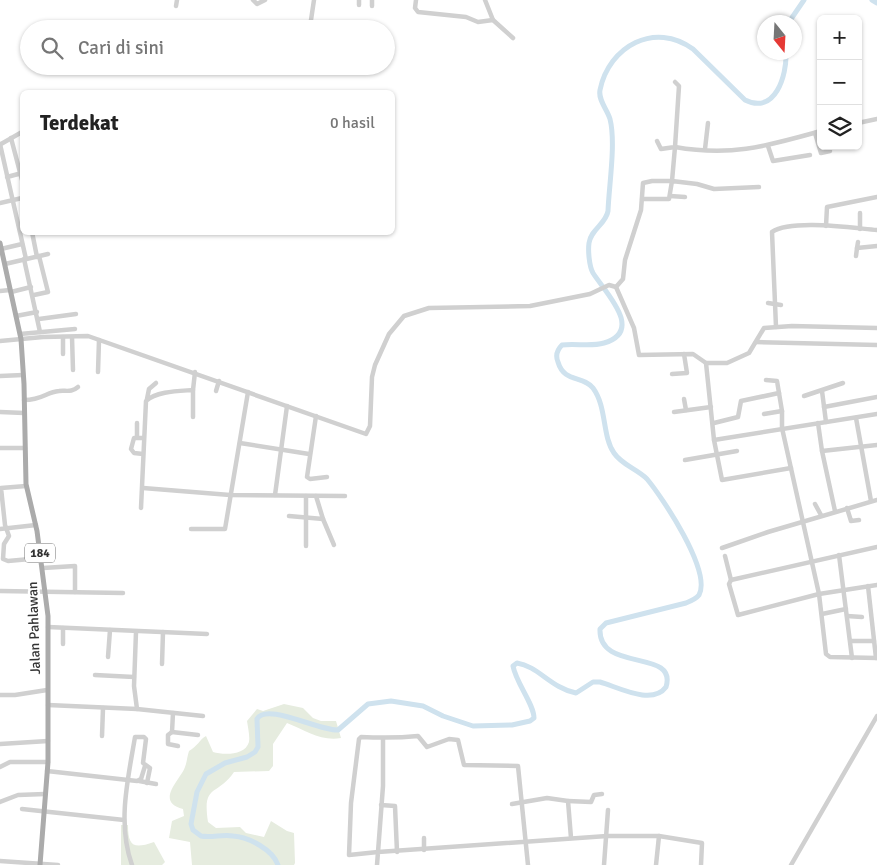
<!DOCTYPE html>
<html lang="id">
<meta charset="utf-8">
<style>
body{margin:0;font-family:Signika,sans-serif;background:#f2f2f2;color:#222}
.controls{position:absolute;right:15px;top:15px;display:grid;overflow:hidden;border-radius:8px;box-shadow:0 1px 4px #0004}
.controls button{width:45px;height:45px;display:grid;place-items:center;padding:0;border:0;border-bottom:1px solid #e0e0e0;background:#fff;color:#222;font:25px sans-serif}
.compass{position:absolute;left:757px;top:15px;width:45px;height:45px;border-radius:50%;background:#fff;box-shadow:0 1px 4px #0004;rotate:162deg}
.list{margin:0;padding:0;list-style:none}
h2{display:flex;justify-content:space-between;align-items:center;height:65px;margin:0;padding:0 20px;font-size:21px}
h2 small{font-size:16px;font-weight:400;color:#767676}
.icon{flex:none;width:28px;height:28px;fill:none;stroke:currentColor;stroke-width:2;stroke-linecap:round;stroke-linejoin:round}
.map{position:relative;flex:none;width:877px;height:865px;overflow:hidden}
.search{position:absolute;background:#fff;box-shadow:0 1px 4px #0004;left:20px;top:20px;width:375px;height:55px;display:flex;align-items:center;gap:12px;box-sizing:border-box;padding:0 18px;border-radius:28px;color:#767676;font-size:19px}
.panel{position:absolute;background:#fff;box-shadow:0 1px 4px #0004;left:20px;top:90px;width:375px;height:145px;border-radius:8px}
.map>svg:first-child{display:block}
.green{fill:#e6ecdf}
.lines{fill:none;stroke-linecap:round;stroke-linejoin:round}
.river{stroke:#cfe2ee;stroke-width:5}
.minor{stroke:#d0d0d0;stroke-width:4.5}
.major{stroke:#ababab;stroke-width:5}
.labels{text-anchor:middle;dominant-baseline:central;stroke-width:5;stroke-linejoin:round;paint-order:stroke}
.shield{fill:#fff;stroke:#707070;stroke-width:1}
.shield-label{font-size:12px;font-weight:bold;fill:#333}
.street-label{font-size:14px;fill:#333;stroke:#fff}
</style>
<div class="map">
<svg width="877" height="865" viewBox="0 0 877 865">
<rect width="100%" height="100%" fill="#fff"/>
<g class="green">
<path d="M284 704 303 708 313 718 321 721H336L341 738C322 742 305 730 287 723L273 744V766L269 771 234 772C217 797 202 783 208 822L216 828 240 827 246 833 264 837 271 821 287 831 294 833 295 863 294 865H192L190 842 169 838 172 821 184 816 183 809C154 802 181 779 185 767 187 762 187 757 189 751 198 746 199 740 206 736L213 752C223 755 245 756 249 742 250 736 248 728 247 721L257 709 263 711Z"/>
<path d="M121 825H128C128 847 134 849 154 842L165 862 162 865H121Z"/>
</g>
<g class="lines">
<g class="river">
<polyline points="872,0 877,3"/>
<polyline points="789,22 804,0"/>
<path d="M278 865C273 850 249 837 233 836 223 834 212 838 201 836L193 830 191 824 197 792 206 774 225 763 247 757 255 752 258 747 257 719C266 702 319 731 338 730L368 704 391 701 423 706 443 716 473 726 512 725 530 721 534 718C534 704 516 683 513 666L517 663C538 666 551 688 576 693L593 682H600C618 687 652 706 666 687 678 648 598 673 600 629L606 623 686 603C691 601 696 599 699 595 712 571 662 497 647 479 637 469 622 465 614 453 602 436 607 407 593 388 583 375 564 383 558 362 555 355 557 350 562 345 576 343 590 347 604 343 645 331 605 292 593 273 589 266 588 250 589 243 591 229 606 224 608 211 609 185 616 143 610 119 607 109 598 100 600 90 609 46 655 21 693 49L745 100C775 115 787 76 786 52"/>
</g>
<g class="minor">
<polyline points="253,0 257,4 265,0"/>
<polyline points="359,0 359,5"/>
<polyline points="372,0 372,6"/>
<polyline points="416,0 415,8 418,12 466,17 478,22 493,20 513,38"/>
<polyline points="485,0 493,20"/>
<polyline points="176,6 177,0"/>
<polyline points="311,20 314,0"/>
<polyline points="858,123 877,119"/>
<polyline points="815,133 821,153 830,151"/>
<polyline points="11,138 22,180"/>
<polyline points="657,141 661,149 675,147 679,86 675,82"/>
<polyline points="0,144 26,259"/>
<polyline points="1,144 22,132"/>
<polyline points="768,146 773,161 810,155"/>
<polyline points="705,149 708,123"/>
<polyline points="7,177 22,173"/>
<polyline points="670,196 685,197"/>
<polyline points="642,199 669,199 672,181 697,184 714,189 759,187"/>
<polyline points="0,203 22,198"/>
<polyline points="860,213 860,229"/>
<polyline points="826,226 827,207 877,197"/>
<polyline points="32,232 37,257"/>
<polyline points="858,242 857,248 877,246"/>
<polyline points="1,249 22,244"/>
<polyline points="856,256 857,248"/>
<polyline points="24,259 40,332"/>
<polyline points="5,264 48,254"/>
<path d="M616 287 623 279 625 260 641 210 643 183 652 181H672L675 147C732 157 767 146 821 131"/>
<polyline points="0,291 10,290"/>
<polyline points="11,292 31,287"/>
<polyline points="34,295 48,292 39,256"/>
<polyline points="768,303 781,305"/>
<polyline points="16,316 37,312"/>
<polyline points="39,319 76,314"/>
<path d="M776 327 772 232C792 219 852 228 877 230"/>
<polyline points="20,334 75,329"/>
<polyline points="63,337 63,354"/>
<polyline points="72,337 73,370"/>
<polyline points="0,341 43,337 88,336 366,434 370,426 372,377 375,365 389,334 404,316 429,308 530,306 590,294 609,285 616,287 634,328 639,355 693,354 706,363 727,363 749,353 764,328 792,326 877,328"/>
<polyline points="756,342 877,345"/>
<polyline points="706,363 714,440 722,480 791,468"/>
<polyline points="98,372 99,340"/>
<polyline points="672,374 687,373 684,354"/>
<polyline points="0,376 23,375"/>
<polyline points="766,380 777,381 782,411 782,428 819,594 826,654 830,657 877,658"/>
<polyline points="193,390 195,372"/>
<polyline points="216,391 219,381"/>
<polyline points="822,391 826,422"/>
<polyline points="804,396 843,383"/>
<polyline points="147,399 149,389 156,383"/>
<polyline points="684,399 686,410"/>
<path d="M24 400C43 400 46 392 59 391 66 390 71 393 78 387"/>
<polyline points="824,407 877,397"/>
<polyline points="0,412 24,413"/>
<polyline points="674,412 711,407"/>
<polyline points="764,414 782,411"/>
<polyline points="316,416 307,477 310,479 327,477"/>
<polyline points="856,418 871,501"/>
<polyline points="714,423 738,417 741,401 779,393"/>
<polyline points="818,423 822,451"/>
<polyline points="137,437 137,423"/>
<polyline points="714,440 877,414"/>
<polyline points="240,443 309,454"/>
<polyline points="0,448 25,448"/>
<polyline points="143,454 134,453 131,449 134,438 143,438"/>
<polyline points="685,460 737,451"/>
<polyline points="26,486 1,488 5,525 9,536 4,544 3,559 8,561 41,558"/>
<polyline points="143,488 230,495 345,496"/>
<polyline points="275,495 287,406"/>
<polyline points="815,504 821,515"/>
<path d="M141 508 146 401C156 391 180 391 193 390V417"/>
<polyline points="847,508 851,521 859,520"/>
<polyline points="835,511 822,451 877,445"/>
<polyline points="289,516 323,519 316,496"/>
<polyline points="323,519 334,545"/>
<polyline points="0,529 36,525"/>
<polyline points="191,529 225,529 248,392"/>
<polyline points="306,546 306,496"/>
<polyline points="722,548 768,532 877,500"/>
<polyline points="839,555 852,658"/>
<polyline points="725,556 731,580 729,584 738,615 819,594 877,585"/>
<polyline points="43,568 75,566 75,592"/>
<polyline points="731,580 877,547"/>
<polyline points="868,586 876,658"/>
<polyline points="0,591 123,593"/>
<polyline points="822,614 846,609"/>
<polyline points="847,616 862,617"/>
<polyline points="48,627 207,634"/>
<polyline points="136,632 134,686 137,709"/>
<polyline points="851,641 874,641"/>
<polyline points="63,644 63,628"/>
<polyline points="108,657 110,630"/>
<polyline points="162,664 163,632"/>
<polyline points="95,675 134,677"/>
<polyline points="0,695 15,695 47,690"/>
<polyline points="48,705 137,709 203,716"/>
<polyline points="173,713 172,732 198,735"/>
<polyline points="172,732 168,735 168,744 178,746"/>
<polyline points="102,736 103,708"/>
<path d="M383 738V786L378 852 349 855 351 803 359 739 361 737C381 738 399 738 418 736L427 747 449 739 458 740 464 765 518 766 528 865"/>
<polyline points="0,744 48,741"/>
<polyline points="0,767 10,762 48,762"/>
<polyline points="47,771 137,781 141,779 145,766"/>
<polyline points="139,781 156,784"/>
<polyline points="568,801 591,802 594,795 602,794"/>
<polyline points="0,802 18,795 45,794"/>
<polyline points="512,804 547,798 568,801 571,838"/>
<polyline points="381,805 395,806 397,852"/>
<polyline points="22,809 124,820"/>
<polyline points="424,838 424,850"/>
<polyline points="0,861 58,865"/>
<path d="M132 865C117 823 128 779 135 737H144L146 739 143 763 150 768 147 783"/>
<polyline points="377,865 378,852 607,836 659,836 702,843 701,865"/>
<polyline points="604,865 608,810"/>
<polyline points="656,865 659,836"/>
<polyline points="791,865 877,716"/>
</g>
<polyline class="major" points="0,243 21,339 24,384 26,484 37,531 48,616 48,762 40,865"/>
</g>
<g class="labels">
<rect class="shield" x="25" y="543.5" width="30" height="19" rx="4"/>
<g class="shield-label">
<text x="40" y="553">184</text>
</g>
<g class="street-label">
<text transform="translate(34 628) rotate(-92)">Jalan Pahlawan</text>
</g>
</g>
</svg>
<div class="controls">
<button>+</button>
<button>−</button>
<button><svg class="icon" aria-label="layers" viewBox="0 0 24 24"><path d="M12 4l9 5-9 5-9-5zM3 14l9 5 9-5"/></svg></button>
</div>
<svg class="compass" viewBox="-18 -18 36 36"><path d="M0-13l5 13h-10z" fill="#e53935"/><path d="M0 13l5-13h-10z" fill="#767676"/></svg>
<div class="search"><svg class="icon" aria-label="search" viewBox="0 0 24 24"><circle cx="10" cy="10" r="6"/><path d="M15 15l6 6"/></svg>Cari di sini</div>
<section class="panel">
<h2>Terdekat<small>0 hasil</small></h2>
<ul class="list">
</ul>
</section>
</div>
